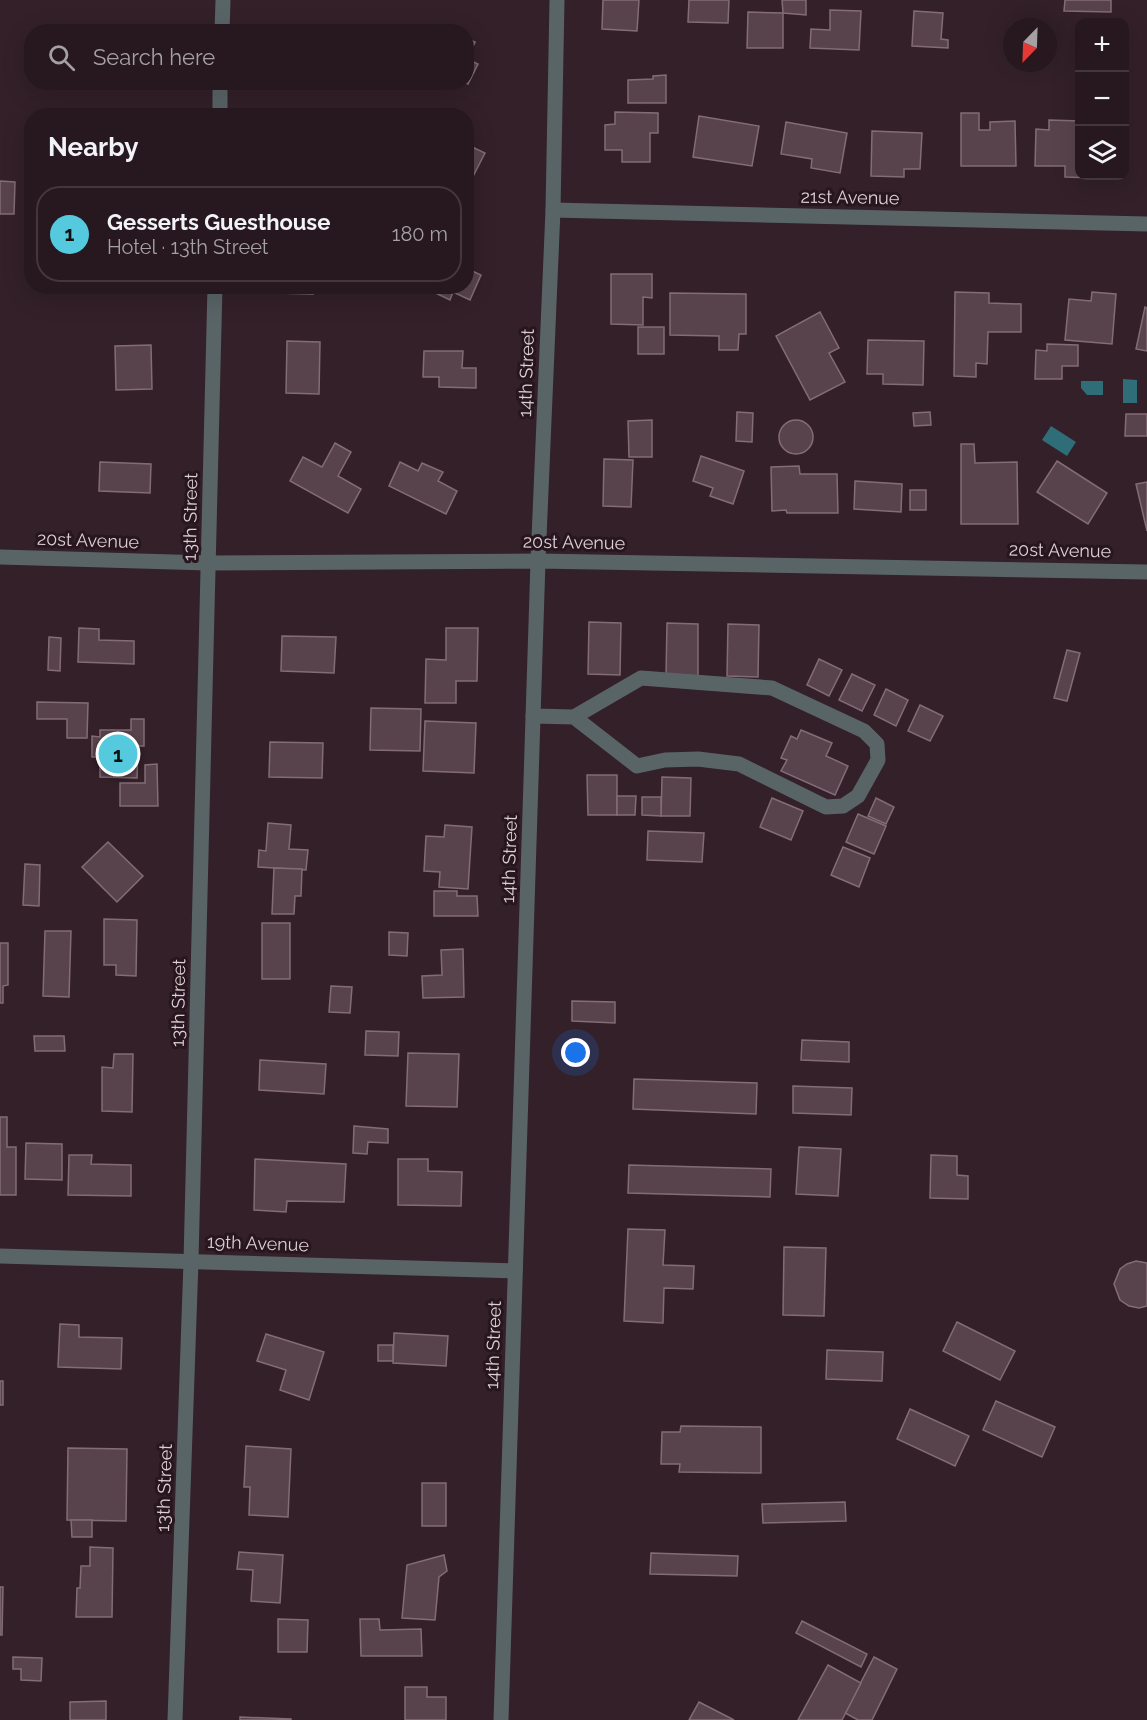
<!DOCTYPE html>
<meta charset="utf-8">
<style>
body{margin:0;font-family:Raleway,sans-serif;background:#32252b;color:#f1f3f6}
.controls{position:absolute;right:18px;top:18px;display:grid;overflow:hidden;border-radius:12px;box-shadow:0 6px 24px #0002}
.controls button{width:54px;height:54px;display:grid;place-items:center;padding:0;border:0;border-bottom:2px solid #42373c;background:#26181e;color:#f1f3f6;font:30px sans-serif}
.compass{position:absolute;left:1003px;top:18px;width:54px;height:54px;border-radius:50%;background:#26181e;box-shadow:0 6px 24px #0002;rotate:203deg}
.you{position:absolute;left:576px;top:1053px;width:21px;height:21px;margin:-15px;border:4px solid #fff;border-radius:50%;background:#1a73e8;box-shadow:0 0 0 9px #1a73e833}
.badge{display:grid;place-items:center;width:39px;height:39px;border-radius:50%;background:#55cadf;color:#111;font-size:20px;font-weight:700}
.pin{position:absolute;translate:-50% -50%;border:3px solid #fff;box-shadow:0 2px 6px #0006}
.list{margin:0;padding:0;list-style:none}
h2{display:flex;justify-content:space-between;align-items:center;height:78px;margin:0;padding:0 24px;font-size:26px}
h2 small{font-size:20px;font-weight:400;color:#a4a0a4}
.list li{display:grid;grid-template-columns:39px 1fr auto;gap:18px;align-items:center;box-sizing:border-box;height:96px;margin:0 12px 12px;padding:0 12px;border:2px solid #42373c;border-radius:24px}
.list b{display:block;font-size:22px;white-space:nowrap}
.list p{margin:0;font-size:20px;white-space:nowrap;color:#a4a0a4}
.list em{font-size:20px;font-style:normal;color:#a4a0a4}
.icon{flex:none;width:33px;height:33px;fill:none;stroke:currentColor;stroke-width:2;stroke-linecap:round;stroke-linejoin:round}
.map{position:relative;flex:none;width:1147px;height:1720px;overflow:hidden}
.search{position:absolute;background:#26181e;box-shadow:0 6px 24px #0002;left:24px;top:24px;width:450px;height:66px;display:flex;align-items:center;gap:15px;box-sizing:border-box;padding:0 21px;border-radius:24px;color:#a4a0a4;font-size:22px}
.panel{position:absolute;background:#26181e;box-shadow:0 6px 24px #0002;left:24px;top:108px;width:450px;height:186px;border-radius:24px}
.map>svg:first-child{display:block}
.water{fill:#2f6d78}
.building{fill:#58434c;stroke:#836c76;stroke-width:1.5}
.lines{fill:none;stroke-linecap:round;stroke-linejoin:round}
.minor{stroke:#596467;stroke-width:15}
.labels{text-anchor:middle;dominant-baseline:central;stroke-width:6;stroke-linejoin:round;paint-order:stroke}
.street-label{font-size:18px;fill:#ddd0d5;stroke:#28161f}
</style>
<div class="map">
<svg width="1147" height="1720" viewBox="0 0 1147 1720">
<rect width="100%" height="100%" fill="#332028"/>
<g class="water">
<polygon points="1123,379 1137,380 1137,403 1123,403"/>
<polygon points="1081,381 1103,381 1103,395 1087,395 1081,388"/>
<polygon points="1051,426 1076,442 1067,456 1042,440"/>
</g>
<g class="building">
<polygon points="603,0 639,0 637,31 602,29"/>
<polygon points="689,0 729,0 728,23 688,22"/>
<polygon points="782,0 806,0 806,15 783,13"/>
<polygon points="1065,0 1111,0 1111,12 1064,11"/>
<polygon points="830,10 861,11 859,50 810,48 811,29 830,30"/>
<polygon points="914,11 943,13 941,39 948,40 948,48 912,46"/>
<polygon points="748,12 783,13 783,48 747,48"/>
<polygon points="287,25 325,27 325,32 287,32"/>
<polygon points="439,25 453,32 436,32"/>
<polygon points="466,38 475,42 467,59 478,64 468,84 464,82 466,82"/>
<polygon points="666,75 666,103 628,103 628,80 653,79 653,76"/>
<polygon points="120,82 155,82 155,85 120,84"/>
<polygon points="615,112 658,113 658,133 650,133 650,162 622,162 622,150 605,150 605,125 615,124"/>
<polygon points="961,113 979,113 979,130 990,130 990,122 1015,121 1016,166 961,166"/>
<polygon points="699,116 759,126 752,166 693,157"/>
<polygon points="1049,120 1080,121 1080,176 1095,176 1095,178 1065,177 1065,166 1035,166 1036,129 1049,130"/>
<polygon points="786,122 847,133 840,173 811,168 812,159 781,154"/>
<polygon points="872,131 922,133 920,169 904,169 904,177 871,176"/>
<polygon points="466,144 485,153 466,190"/>
<polygon points="0,181 15,182 14,214 0,214"/>
<polygon points="466,250 472,253 466,265"/>
<polygon points="466,268 481,275 470,300 453,292 450,300 421,286 466,286"/>
<polygon points="611,274 652,274 652,298 643,297 643,325 611,324"/>
<polygon points="118,286 149,286 149,291 117,290"/>
<polygon points="277,286 313,286 313,294 276,293"/>
<polygon points="955,292 989,293 989,303 1021,304 1021,332 988,332 987,364 976,363 976,377 954,376"/>
<polygon points="1092,292 1116,294 1112,344 1065,340 1069,299 1091,301"/>
<polygon points="670,293 746,294 746,334 739,334 738,350 719,350 719,336 670,335"/>
<polygon points="1145,307 1147,308 1147,351 1136,349"/>
<polygon points="820,312 839,348 829,353 845,382 810,400 776,336"/>
<rect x="638" y="327" width="26" height="27"/>
<polygon points="868,340 924,341 923,385 883,384 883,374 867,374"/>
<polygon points="287,341 320,342 319,394 286,393"/>
<polygon points="1047,344 1078,345 1078,366 1062,366 1062,379 1035,379 1036,350 1047,351"/>
<polygon points="151,345 152,389 116,390 115,346"/>
<polygon points="424,351 463,351 462,368 476,368 476,388 439,387 439,377 423,377"/>
<polygon points="737,412 753,413 752,442 736,441"/>
<polygon points="930,412 931,425 914,426 913,413"/>
<polygon points="1126,414 1147,414 1147,436 1125,436"/>
<polygon points="652,420 652,457 629,457 628,421"/>
<circle cx="796" cy="437" r="17"/>
<polygon points="335,443 351,452 338,476 361,489 348,513 290,481 303,457 322,467"/>
<polygon points="961,444 974,444 975,463 1017,462 1018,524 961,524"/>
<polygon points="701,456 744,471 733,504 710,496 713,488 693,481"/>
<polygon points="604,459 633,460 631,507 603,506"/>
<polygon points="1057,461 1107,493 1088,524 1037,492"/>
<polygon points="100,462 151,464 150,493 99,491"/>
<polygon points="400,462 418,471 422,463 443,472 438,481 457,491 446,514 389,486"/>
<polygon points="799,466 800,474 837,474 838,513 787,513 786,510 772,511 771,467"/>
<polygon points="855,481 902,484 901,512 854,509"/>
<polygon points="1147,482 1147,531 1136,484"/>
<rect x="910" y="490" width="16" height="20"/>
<polygon points="589,622 621,623 620,675 588,674"/>
<polygon points="667,623 698,624 698,676 666,675"/>
<polygon points="728,624 759,625 758,677 727,676"/>
<polygon points="79,628 99,629 99,640 134,641 134,664 78,662"/>
<polygon points="446,628 478,628 477,681 456,681 456,703 425,703 426,659 446,660"/>
<polygon points="282,636 336,637 334,673 281,671"/>
<polygon points="49,637 61,638 60,671 48,670"/>
<polygon points="1067,650 1080,653 1067,701 1054,698"/>
<polygon points="819,659 842,670 829,696 807,685"/>
<polygon points="852,674 875,685 862,711 839,700"/>
<polygon points="886,689 908,700 896,726 874,715"/>
<polygon points="37,702 88,703 87,738 67,738 67,719 37,719"/>
<polygon points="920,705 943,716 930,741 908,731"/>
<polygon points="371,708 421,709 420,751 370,750"/>
<polygon points="131,719 144,719 144,746 138,746 137,778 100,777 100,757 92,757 92,736 100,737 100,730 131,730"/>
<polygon points="425,721 476,723 474,773 423,771"/>
<polygon points="801,730 832,743 826,756 848,766 835,795 781,771 787,760 781,758 791,736 797,739"/>
<polygon points="270,742 323,743 322,778 269,777"/>
<polygon points="157,764 158,806 120,806 120,783 145,783 145,765"/>
<polygon points="587,775 617,775 617,815 588,815"/>
<polygon points="662,777 691,778 690,816 661,816"/>
<polygon points="617,796 636,796 635,815 617,815"/>
<polygon points="642,797 661,797 661,816 642,815"/>
<polygon points="772,798 803,811 791,840 760,827"/>
<polygon points="876,798 894,807 886,824 868,816"/>
<polygon points="858,814 886,826 874,854 846,842"/>
<polygon points="268,823 291,825 289,849 308,850 306,870 258,867 259,850 266,851"/>
<polygon points="445,825 472,827 468,889 439,887 440,872 424,871 426,836 444,837"/>
<polygon points="648,831 704,833 702,862 647,860"/>
<polygon points="108,842 143,876 117,902 82,867"/>
<polygon points="843,847 870,858 859,887 831,875"/>
<polygon points="25,864 40,865 39,906 23,905"/>
<polygon points="274,868 302,869 301,896 295,896 294,914 272,914"/>
<polygon points="434,891 457,891 457,896 477,896 478,916 434,916"/>
<polygon points="104,919 137,920 136,976 116,975 116,965 104,965"/>
<rect x="262" y="923" width="28" height="56"/>
<polygon points="45,931 71,931 69,997 43,996"/>
<polygon points="389,932 408,933 407,956 389,955"/>
<polygon points="0,943 8,943 8,985 3,986 3,1003 0,1003"/>
<polygon points="463,949 464,997 423,998 422,976 442,975 441,950"/>
<polygon points="331,986 352,987 350,1013 329,1012"/>
<polygon points="572,1001 615,1002 615,1023 572,1021"/>
<polygon points="366,1031 399,1032 398,1056 365,1055"/>
<polygon points="34,1036 64,1036 65,1051 35,1051"/>
<polygon points="802,1040 849,1042 849,1062 801,1060"/>
<polygon points="408,1053 459,1054 457,1107 406,1106"/>
<polygon points="114,1054 133,1054 132,1112 102,1111 102,1067 113,1068"/>
<polygon points="260,1060 326,1064 324,1094 259,1090"/>
<polygon points="634,1079 757,1083 756,1114 633,1109"/>
<polygon points="793,1086 852,1088 851,1115 793,1113"/>
<polygon points="0,1117 7,1117 7,1147 16,1147 16,1195 0,1195"/>
<polygon points="354,1126 388,1129 388,1143 368,1142 367,1154 353,1153"/>
<polygon points="26,1143 62,1144 62,1180 25,1179"/>
<polygon points="799,1147 841,1149 838,1196 796,1194"/>
<polygon points="69,1155 92,1155 91,1164 131,1165 131,1196 68,1195"/>
<polygon points="931,1155 957,1156 957,1175 968,1176 968,1199 930,1198"/>
<polygon points="255,1159 346,1164 344,1202 287,1201 286,1212 254,1210"/>
<polygon points="398,1159 428,1159 428,1171 462,1172 461,1206 398,1205"/>
<polygon points="629,1165 771,1169 770,1197 628,1193"/>
<polygon points="628,1229 665,1230 663,1265 694,1266 693,1289 664,1288 663,1323 624,1321"/>
<polygon points="784,1247 826,1248 824,1316 783,1315"/>
<polygon points="1136,1261 1147,1263 1147,1306 1139,1308 1129,1306 1120,1300 1114,1284 1120,1269 1127,1264"/>
<polygon points="957,1322 1015,1351 1000,1380 943,1351"/>
<polygon points="60,1324 79,1325 79,1337 122,1338 121,1369 58,1367"/>
<polygon points="394,1333 448,1336 446,1366 393,1363"/>
<polygon points="266,1334 324,1352 309,1400 280,1390 286,1370 257,1361"/>
<rect x="378" y="1345" width="15" height="16"/>
<polygon points="827,1350 883,1352 882,1381 826,1379"/>
<rect x="0" y="1381" width="3" height="24"/>
<polygon points="996,1401 1055,1427 1042,1457 983,1430"/>
<polygon points="910,1409 969,1436 955,1466 897,1439"/>
<polygon points="681,1426 761,1427 761,1473 679,1472 680,1464 661,1464 662,1432 680,1432"/>
<polygon points="246,1446 291,1449 288,1517 249,1515 250,1487 244,1487"/>
<polygon points="68,1448 127,1449 126,1521 67,1520"/>
<rect x="422" y="1483" width="24" height="43"/>
<polygon points="845,1502 846,1521 763,1523 762,1504"/>
<polygon points="71,1520 92,1520 92,1537 72,1537"/>
<polygon points="90,1547 113,1548 112,1617 76,1617 77,1588 80,1588 81,1566 90,1566"/>
<polygon points="239,1552 283,1555 280,1603 251,1601 253,1570 237,1569"/>
<polygon points="651,1553 738,1556 737,1576 650,1574"/>
<polygon points="444,1555 447,1571 439,1577 435,1620 402,1618 407,1565"/>
<polygon points="0,1587 3,1587 2,1635 0,1635"/>
<polygon points="278,1619 308,1620 307,1652 278,1652"/>
<polygon points="360,1619 379,1619 380,1630 421,1629 422,1656 361,1656"/>
<polygon points="802,1621 867,1654 861,1667 796,1633"/>
<polygon points="13,1657 42,1658 41,1681 21,1680 21,1669 13,1669"/>
<polygon points="874,1657 897,1669 872,1720 858,1720 845,1713"/>
<polygon points="828,1665 861,1683 842,1720 798,1720"/>
<polygon points="405,1687 427,1687 427,1697 446,1697 446,1720 405,1720"/>
<polygon points="106,1701 106,1720 70,1720 70,1702"/>
<polygon points="699,1702 734,1720 689,1720"/>
<polygon points="240,1717 291,1719 291,1720 240,1720"/>
</g>
<g class="lines">
<g class="minor">
<polyline points="222,32 223,0"/>
<polyline points="220,116 220,82"/>
<polyline points="553,210 1147,224"/>
<polyline points="0,557 208,563 538,561 1147,572"/>
<polyline points="533,716 574,717 641,678 772,688 864,731 877,744 878,760 858,796 843,806 826,807 739,764 698,759 665,760 637,766 574,717"/>
<polyline points="0,1256 515,1271"/>
<polyline points="175,1720 191,1261 215,286"/>
<polyline points="501,1720 538,561 553,210 557,0"/>
</g>
</g>
<g class="labels">
<g class="street-label">
<text transform="translate(850 197) rotate(1)">21st Avenue</text>
<text transform="translate(526 373) rotate(-88)">14th Street</text>
<text transform="translate(190 517) rotate(-89)">13th Street</text>
<text transform="translate(88 540) rotate(2)">20st Avenue</text>
<text transform="translate(574 542) rotate(1)">20st Avenue</text>
<text transform="translate(1060 550) rotate(1)">20st Avenue</text>
<text transform="translate(509 859) rotate(-88)">14th Street</text>
<text transform="translate(178 1003) rotate(-89)">13th Street</text>
<text transform="translate(258 1243) rotate(2)">19th Avenue</text>
<text transform="translate(493 1345) rotate(-88)">14th Street</text>
<text transform="translate(164 1488) rotate(-88)">13th Street</text>
</g>
</g>
</svg>
<div class="controls">
<button>+</button>
<button>−</button>
<button><svg class="icon" aria-label="layers" viewBox="0 0 24 24"><path d="M12 4l9 5-9 5-9-5zM3 14l9 5 9-5"/></svg></button>
</div>
<svg class="compass" viewBox="-18 -18 36 36"><path d="M0-13l5 13h-10z" fill="#e53935"/><path d="M0 13l5-13h-10z" fill="#a4a0a4"/></svg>
<div class="you"></div>
<div class="pin badge" style="left:118px;top:754px">1</div>
<div class="search"><svg class="icon" aria-label="search" viewBox="0 0 24 24"><circle cx="10" cy="10" r="6"/><path d="M15 15l6 6"/></svg>Search here</div>
<section class="panel">
<h2>Nearby<small></small></h2>
<ul class="list">
<li><span class="badge">1</span><div><b>Gesserts Guesthouse</b><p>Hotel · 13th Street</p></div><em>180 m</em></li>
</ul>
</section>
</div>
